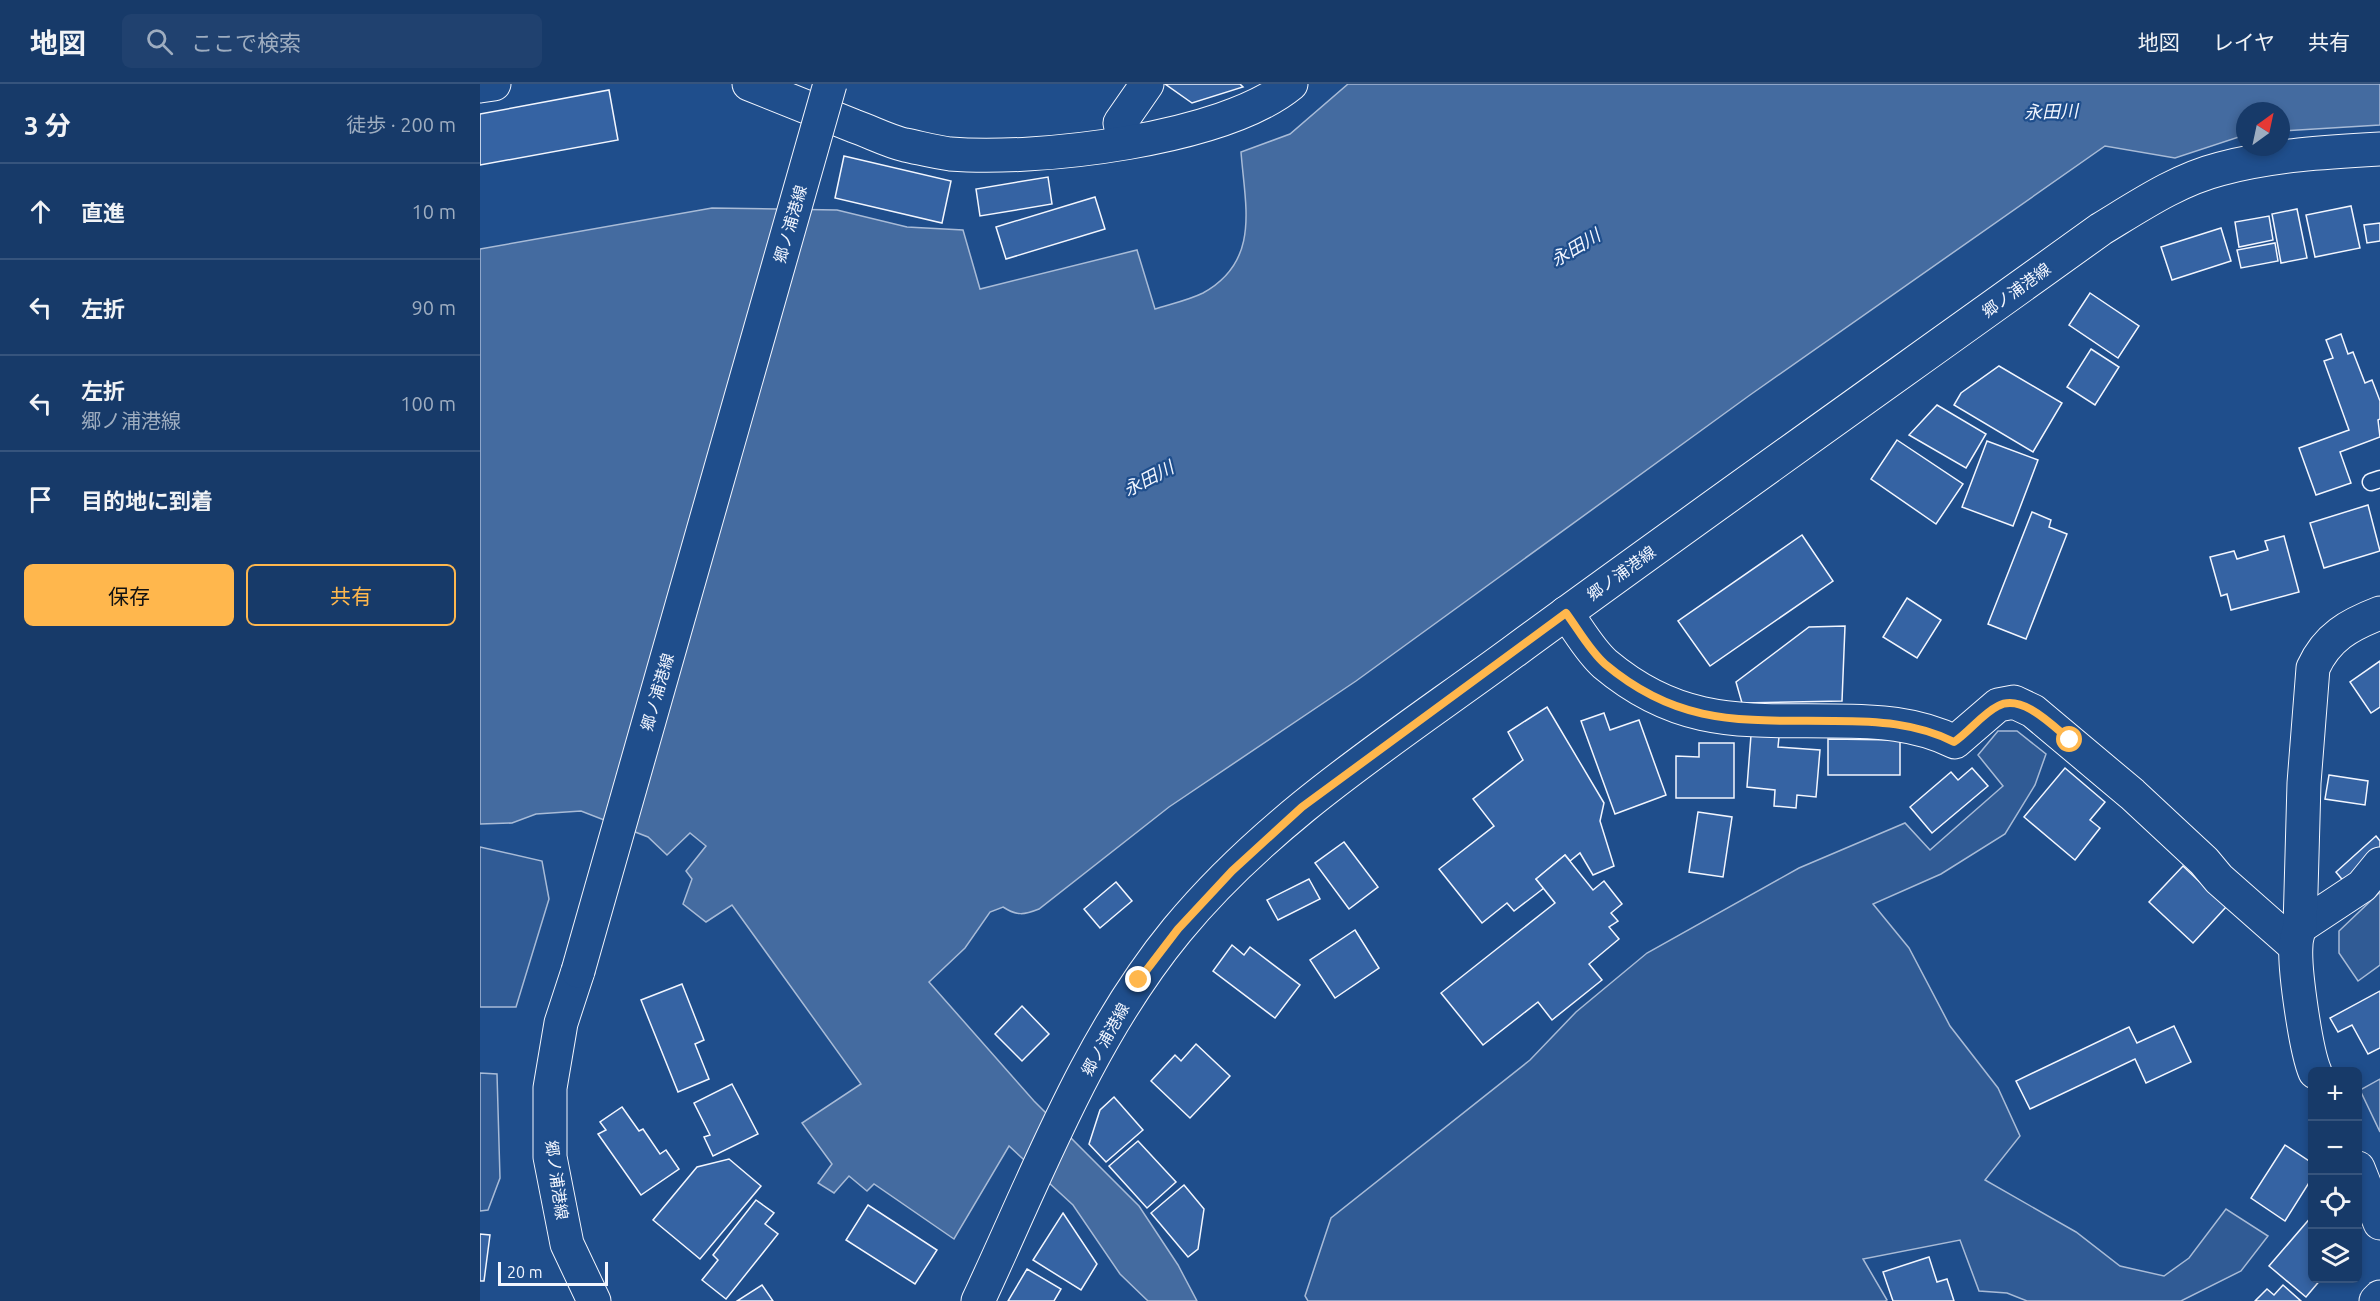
<!DOCTYPE html>
<html lang="ja">
<meta charset="utf-8">
<style>
body{margin:0;font-family:Ubuntu,"Noto Sans JP",sans-serif;background:#20416f;color:#f1f3f6}
.controls{position:absolute;right:18px;bottom:18px;display:grid;overflow:hidden;border-radius:9px;box-shadow:0 3px 9px #0003}
.controls button{width:54px;height:54px;display:grid;place-items:center;padding:0;border:0;border-bottom:2px solid #36547d;background:#173a69;color:#f1f3f6;font:30px sans-serif}
.compass{position:absolute;left:1756px;top:18px;width:54px;height:54px;border-radius:50%;background:#173a69;box-shadow:0 3px 9px #0003;rotate:33deg}
.scale{position:absolute;left:18px;bottom:15px;width:110px;box-sizing:border-box;padding-left:6px;border:3px solid #f2f6ff;border-top:0;font-size:16px;line-height:21px;white-space:nowrap;color:#f2f6ff;-webkit-text-stroke:4px #1f4e8c;paint-order:stroke}
.stop{position:absolute;width:18px;height:18px;margin:-14px;border:4px solid #ffb74d;border-radius:50%;background:#fff}
.stop.end{background:#ffb74d;border-color:#fff;box-shadow:0 2px 6px #0008}
.list{margin:0;padding:0;list-style:none}
h2{display:flex;justify-content:space-between;align-items:center;height:78px;margin:0;padding:0 24px;font-size:26px}
h2 small{font-size:20px;font-weight:400;color:#9eadc0}
.list li{display:grid;grid-template-columns:39px 1fr auto;gap:18px;align-items:center;box-sizing:border-box;height:96px;padding:0 24px;border-top:2px solid #36547d}
.list b{display:block;font-size:22px;white-space:nowrap}
.list p{margin:0;font-size:20px;white-space:nowrap;color:#9eadc0}
.list em{font-size:20px;font-style:normal;color:#9eadc0}
.actions{display:flex;gap:12px;padding:18px 24px}
.actions a{flex:1;padding:14px 0;border:2px solid #ffb74d;border-radius:9px;text-align:center;font-size:21px;color:#ffb74d}
.actions .main{background:#ffb74d;color:#111}
.icon{flex:none;width:33px;height:33px;fill:none;stroke:currentColor;stroke-width:2;stroke-linecap:round;stroke-linejoin:round}
.map{position:relative;flex:none;width:1900px;height:1217px;overflow:hidden}
header{display:flex;align-items:center;gap:36px;box-sizing:border-box;height:84px;padding:0 30px;background:#173a69;border-bottom:2px solid #36547d}
header strong{font-size:28px}
nav{display:flex;gap:33px;margin-inline-start:auto;font-size:21px}
.search{width:420px;height:54px;background:#20416f;display:flex;align-items:center;gap:15px;box-sizing:border-box;padding:0 21px;border-radius:9px;color:#9eadc0;font-size:22px}
main{display:flex}
aside{flex:1;background:#173a69}
.map>svg:first-child{display:block}
.built{fill:#305b95;stroke:#a8bbd7;stroke-width:1.5}
.water{fill:#446ba0;stroke:#a8bbd7;stroke-width:1.5}
.building{fill:#3563a3;stroke:#f2f6ff;stroke-width:1.5}
.lines{fill:none;stroke-linecap:round;stroke-linejoin:round}
.service-casing{stroke:#f2f6ff;stroke-width:19}
.minor-casing{stroke:#f2f6ff;stroke-width:35}
.tertiary-casing{stroke:#f2f6ff;stroke-width:35}
.primary-casing{stroke:#f2f6ff;stroke-width:35}
.service{stroke:#1f4e8c;stroke-width:16}
.minor{stroke:#1f4e8c;stroke-width:33}
.tertiary{stroke:#1f4e8c;stroke-width:33}
.primary{stroke:#1f4e8c;stroke-width:33}
.primary-bridge-casing{stroke:#f2f6ff;stroke-width:35;stroke-linecap:butt}
.primary-bridge{stroke:#1f4e8c;stroke-width:33}
.route{stroke:#ffb74d;stroke-width:8}
.labels{text-anchor:middle;dominant-baseline:central;stroke-width:4.5;stroke-linejoin:round;paint-order:stroke}
.street-label{font-size:16px;fill:#f2f6ff;stroke:#1f4e8c}
.water-label{font-size:18px;font-style:italic;fill:#f2f6ff;stroke:#1f4e8c}
</style>
<header>
<strong>地図</strong>
<div class="search"><svg class="icon" aria-label="search" viewBox="0 0 24 24"><circle cx="10" cy="10" r="6"/><path d="M15 15l6 6"/></svg>ここで検索</div>
<nav><a>地図</a><a>レイヤ</a><a>共有</a></nav>
</header>
<main>
<aside>
<h2>3 分<small>徒歩 · 200 m</small></h2>
<ul class="list">
<li><svg class="icon" aria-label="ahead" viewBox="0 0 24 24"><path d="M12 20V5M6 11l6-6 6 6"/></svg><div><b>直進</b></div><em>10 m</em></li>
<li><svg class="icon" aria-label="left" viewBox="0 0 24 24"><path d="M17 20v-9H6M10 6l-5 5 5 5"/></svg><div><b>左折</b></div><em>90 m</em></li>
<li><svg class="icon" aria-label="left" viewBox="0 0 24 24"><path d="M17 20v-9H6M10 6l-5 5 5 5"/></svg><div><b>左折</b><p>郷ノ浦港線</p></div><em>100 m</em></li>
<li><svg class="icon" aria-label="arrive" viewBox="0 0 24 24"><path d="M6 21V4h12l-3 4 3 4H6"/></svg><div><b>目的地に到着</b></div></li>
</ul>
<div class="actions"><a class="main">保存</a><a>共有</a></div>
</aside>
<div class="map">
<svg width="1900" height="1217" viewBox="0 0 1900 1217">
<rect width="100%" height="100%" fill="#1f4e8c"/>
<g class="built">
<polygon points="1518,647 1537,647 1566,670 1555,701 1525,750 1461,790 1393,820 1429,864 1470,942 1518,1004 1540,1052 1505,1096 1596,1148 1640,1182 1684,1192 1709,1174 1746,1125 1788,1152 1761,1187 1701,1217 1547,1217 1527,1209 1499,1207 1480,1156 1383,1175 1407,1216 1405,1217 828,1217 825,1212 851,1134 1050,976 1096,928 1167,869 1319,784 1425,739 1450,766 1523,702 1498,671"/>
<polygon points="0,763 62,777 69,815 36,923 0,923"/>
<polygon points="1900,808 1900,881 1878,897 1859,869 1859,847"/>
<polygon points="0,989 17,990 20,1094 8,1126 0,1127"/>
<polygon points="1900,995 1900,1048 1880,1006"/>
</g>
<path class="water" d="M868 0H1900V41L1801 47V27H1765V51L1695 74 1625 62 1270 311 876 597 689 723 559 825C544 831 537 832 523 823L510 828 485 864 449 898 554 1017 659 1122 698 1181 717 1217H668L640 1190 593 1121 529 1062 474 1155 394 1100 387 1107 369 1092 354 1109 338 1099 352 1080 322 1039 381 1000 252 821 226 838 203 820 212 795 206 787 226 762 210 749 187 771 168 753 101 727 56 730 32 739 0 740V165L232 124 357 126 427 143 483 146 500 205 657 166 675 225C691 220 709 216 723 209 781 177 765 122 761 68L810 50Z"/>
<g class="building">
<polygon points="685,0 760,0 763,3 712,19"/>
<polygon points="129,6 138,56 0,81 0,30"/>
<polygon points="364,72 471,97 462,139 355,114"/>
<polygon points="568,93 572,120 500,132 496,105"/>
<polygon points="615,113 625,145 526,175 516,143"/>
<polygon points="1871,122 1880,164 1835,173 1826,131"/>
<polygon points="1817,125 1827,174 1801,179 1792,130"/>
<polygon points="1789,132 1793,156 1759,163 1755,138"/>
<polygon points="1900,139 1900,157 1887,159 1884,141"/>
<polygon points="1741,144 1751,177 1692,196 1681,163"/>
<polygon points="1795,159 1798,177 1761,184 1757,166"/>
<polygon points="1610,209 1659,242 1638,274 1589,241"/>
<polygon points="1861,250 1868,270 1873,268 1885,299 1892,296 1900,317 1900,335 1898,336 1900,353 1860,368 1871,399 1836,411 1819,364 1869,346 1844,277 1853,274 1846,256"/>
<polygon points="1611,265 1639,283 1615,321 1587,303"/>
<polygon points="1519,282 1582,319 1553,368 1474,321 1481,309"/>
<polygon points="1457,321 1506,350 1486,384 1429,351"/>
<polygon points="1417,356 1483,400 1456,440 1391,395"/>
<polygon points="1507,357 1558,376 1533,442 1482,423"/>
<polygon points="1888,421 1900,467 1844,484 1830,439"/>
<polygon points="1552,428 1571,436 1569,443 1587,450 1546,555 1508,540"/>
<polygon points="1322,451 1353,497 1230,582 1198,537"/>
<polygon points="1804,452 1819,508 1751,526 1747,510 1741,512 1730,473 1754,467 1757,475 1788,466 1785,457"/>
<polygon points="1427,514 1461,536 1437,574 1403,553"/>
<polygon points="1365,542 1362,617 1262,619 1256,598 1329,543"/>
<polygon points="1900,577 1900,623 1891,629 1870,598"/>
<polygon points="1067,623 1124,719 1120,737 1134,782 1113,791 1100,769 1090,777 1085,771 1056,795 1064,804 1034,827 1027,819 1002,839 959,785 1014,742 993,715 1043,676 1028,648"/>
<polygon points="1124,629 1130,646 1159,636 1186,711 1135,730 1101,637"/>
<polygon points="1271,651 1299,653 1298,663 1340,666 1336,713 1317,711 1316,724 1294,722 1295,706 1267,703"/>
<polygon points="1348,655 1420,656 1420,691 1348,691"/>
<polygon points="1219,659 1254,659 1254,714 1196,714 1196,672 1219,673"/>
<polygon points="1492,684 1508,702 1452,749 1430,723 1471,688 1478,696"/>
<polygon points="1585,684 1625,718 1610,736 1620,744 1595,776 1544,733"/>
<polygon points="1849,691 1888,697 1885,721 1845,715"/>
<polygon points="1218,728 1252,733 1243,793 1209,788"/>
<polygon points="1896,752 1900,757 1900,769 1865,799 1856,788"/>
<polygon points="864,758 898,803 869,825 835,779"/>
<polygon points="1085,771 1113,806 1124,797 1142,820 1131,829 1138,837 1129,843 1139,855 1109,880 1122,896 1072,936 1058,918 1003,961 961,909 1075,819 1056,795"/>
<polygon points="1703,782 1746,823 1713,859 1669,818"/>
<polygon points="829,795 840,815 798,836 787,816"/>
<polygon points="636,798 652,817 620,844 604,825"/>
<polygon points="875,846 899,884 855,914 830,876"/>
<polygon points="752,861 764,871 770,863 820,901 795,934 733,887"/>
<polygon points="202,900 224,956 215,960 229,995 198,1008 161,916"/>
<polygon points="1900,907 1900,964 1888,970 1872,941 1858,948 1850,934"/>
<polygon points="542,922 569,950 542,977 515,950"/>
<polygon points="1694,942 1711,978 1666,999 1655,975 1550,1025 1536,997 1649,943 1657,959"/>
<polygon points="716,960 750,992 710,1034 671,997 695,971 701,977"/>
<polygon points="252,1000 278,1050 233,1072 224,1053 230,1051 214,1019"/>
<polygon points="634,1013 663,1046 626,1078 609,1060 620,1026"/>
<polygon points="142,1023 159,1047 163,1045 180,1070 186,1066 199,1085 161,1111 118,1050 126,1046 120,1038"/>
<polygon points="658,1057 696,1098 667,1124 629,1082"/>
<polygon points="1805,1061 1832,1079 1832,1094 1805,1137 1771,1114"/>
<polygon points="249,1075 281,1102 220,1175 173,1136 217,1083"/>
<polygon points="704,1101 724,1125 718,1165 708,1173 671,1129"/>
<polygon points="276,1116 294,1129 285,1140 298,1150 246,1215 222,1196 238,1176 233,1171"/>
<polygon points="388,1121 457,1166 435,1200 366,1156"/>
<polygon points="583,1129 617,1180 601,1206 553,1176"/>
<polygon points="1832,1132 1832,1194 1842,1194 1826,1213 1789,1182"/>
<polygon points="0,1150 10,1151 4,1197 0,1197"/>
<polygon points="1449,1173 1457,1198 1467,1195 1474,1217 1413,1217 1403,1188"/>
<polygon points="547,1185 581,1205 574,1217 528,1217"/>
<polygon points="282,1201 293,1217 257,1217"/>
<polygon points="1803,1201 1821,1217 1775,1217 1787,1205 1794,1211"/>
</g>
<g class="lines">
<g class="service-casing">
<polyline id="service" points="1891,398 1900,395"/>
</g>
<g class="minor-casing">
<g id="minor">
<polyline points="644,58 640,39 667,0"/>
<path d="M1086 529C1098 545 1110 567 1125 580 1200 643 1263 636 1354 637 1396 637 1437 639 1475 658L1518 621 1534 618 1553 627 1652 710 1724 777 1739 795 1815 862"/>
<polyline points="1820,843 1882,802 1900,780"/>
<path d="M1835 988C1826 967 1814 885 1816 861 1816 855 1818 849 1820 843L1824 699 1833 584C1847 553 1869 541 1900 529"/>
<polyline points="1878,1084 1900,1139"/>
<polyline points="1896,1217 1900,1213"/>
</g>
</g>
<g class="tertiary-casing">
<g id="tertiary">
<path d="M269 0C304 14 339 28 374 42 391 48 408 57 425 61 440 64 455 68 470 70 557 77 743 56 811 0"/>
<polyline points="0,2 14,0"/>
</g>
</g>
<g class="primary-casing">
<g id="primary">
<polyline points="98,887 81,939 70,1004 70,1073 87,1160 114,1217"/>
<path d="M498 1217C557 1091 608 954 697 846 790 733 916 654 1033 568 1228 425 1425 286 1621 145 1659 122 1697 96 1740 85 1792 71 1846 68 1900 65"/>
</g>
</g>
<use href="#service" class="service"/>
<use href="#minor" class="minor"/>
<use href="#tertiary" class="tertiary"/>
<use href="#primary" class="primary"/>
<g class="primary-bridge-casing">
<polyline id="primary-bridge" points="98,887 350,0"/>
</g>
<use href="#primary-bridge" class="primary-bridge"/>
</g>
<g class="lines">
<path class="route" d="M659 896 698 845 752 787 822 723 1086 529C1098 545 1110 567 1125 580 1200 643 1263 636 1354 637 1396 637 1437 639 1474 658 1489 648 1502 630 1518 622 1542 609 1573 642 1590 656"/>
</g>
<g class="labels">
<g class="street-label">
<text transform="translate(310 140) rotate(-74)">郷ノ浦港線</text>
<text transform="translate(1536 206) rotate(-36)">郷ノ浦港線</text>
<text transform="translate(1141 489) rotate(-36)">郷ノ浦港線</text>
<text transform="translate(177 608) rotate(-74)">郷ノ浦港線</text>
<text transform="translate(625 955) rotate(-61)">郷ノ浦港線</text>
<text transform="translate(77 1096) rotate(82)">郷ノ浦港線</text>
</g>
<g class="water-label">
<text transform="translate(1571 27) rotate(-2)">永田川</text>
<text transform="translate(1095 163) rotate(-31)">永田川</text>
<text transform="translate(668 394) rotate(-28)">永田川</text>
</g>
</g>
</svg>
<div class="controls">
<button>+</button>
<button>−</button>
<button><svg class="icon" aria-label="locate" viewBox="0 0 24 24"><circle cx="12" cy="12" r="6"/><path d="M12 2v4M12 18v4M2 12h4M18 12h4"/></svg></button>
<button><svg class="icon" aria-label="layers" viewBox="0 0 24 24"><path d="M12 4l9 5-9 5-9-5zM3 14l9 5 9-5"/></svg></button>
</div>
<svg class="compass" viewBox="-18 -18 36 36"><path d="M0-13l5 13h-10z" fill="#e53935"/><path d="M0 13l5-13h-10z" fill="#9eadc0"/></svg>
<div class="scale">20 m</div>
<div class="stop" style="left:1590px;top:656px"></div>
<div class="stop end" style="left:659px;top:896px"></div>
</div>
</main>
